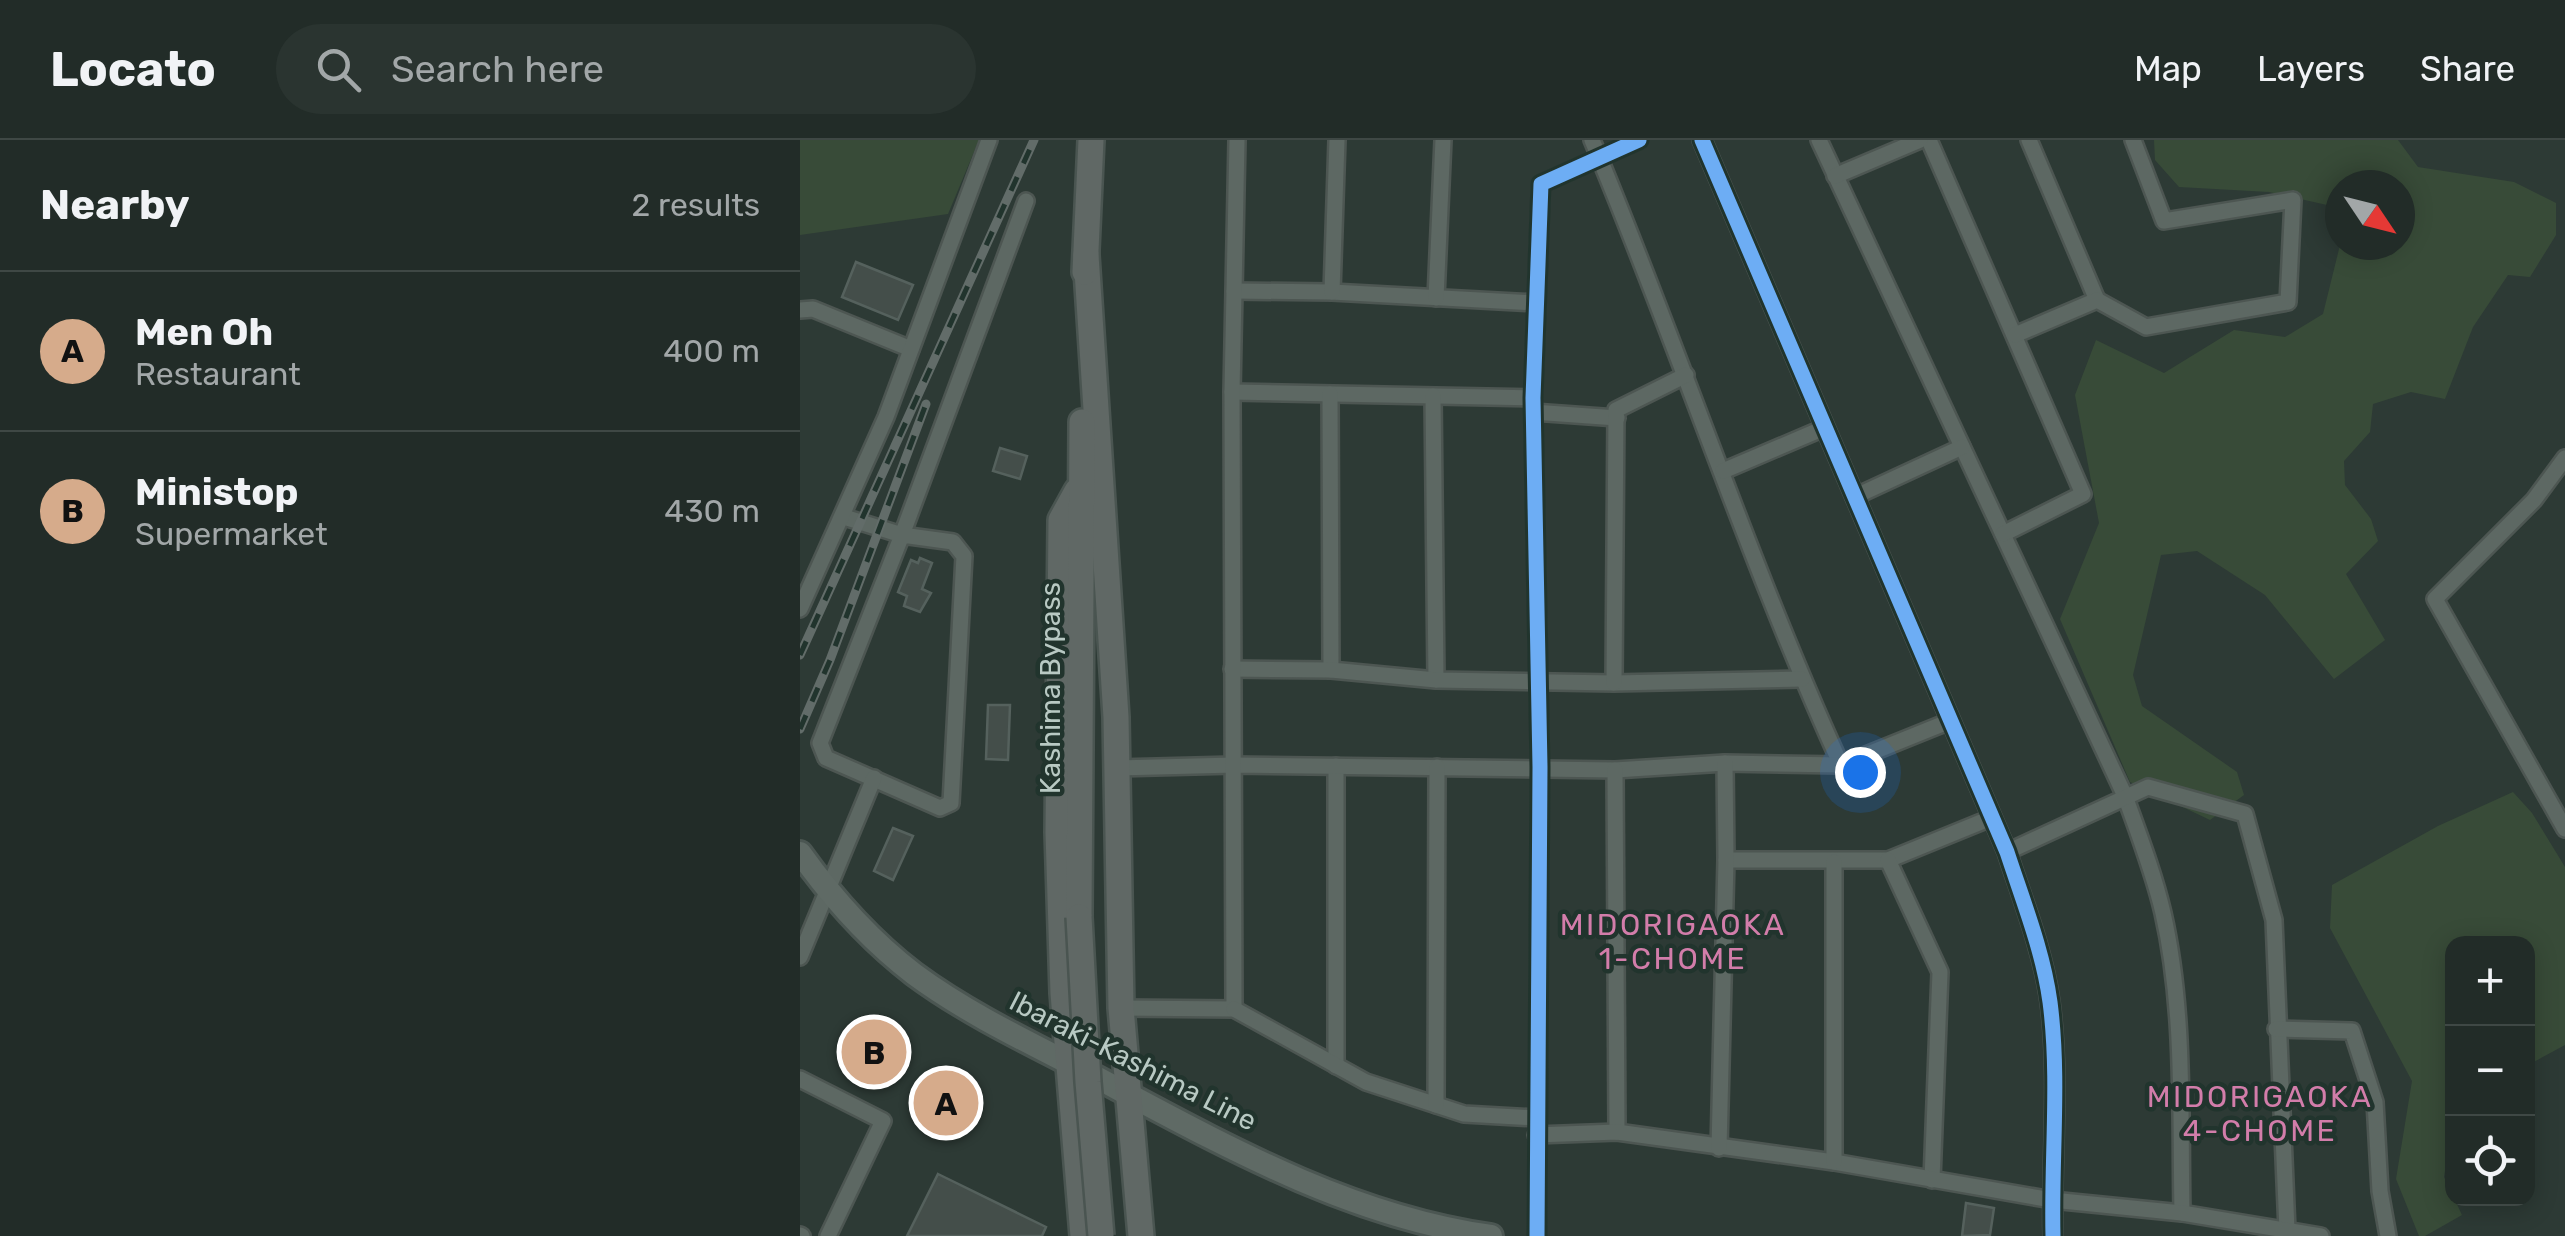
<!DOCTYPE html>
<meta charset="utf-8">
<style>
body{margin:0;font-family:Rubik,sans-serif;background:#2a3430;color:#f1f3f6}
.controls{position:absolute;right:30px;bottom:30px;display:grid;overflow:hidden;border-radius:20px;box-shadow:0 5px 25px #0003}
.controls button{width:90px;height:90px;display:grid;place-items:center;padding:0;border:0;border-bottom:2px solid #3f4845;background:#222c28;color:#f1f3f6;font:50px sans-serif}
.compass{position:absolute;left:1525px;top:30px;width:90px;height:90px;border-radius:50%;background:#222c28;box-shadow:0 5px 25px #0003;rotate:125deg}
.you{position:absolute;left:1060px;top:632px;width:35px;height:35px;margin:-25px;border:8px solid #fff;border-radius:50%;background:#1a73e8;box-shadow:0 0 0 15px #1a73e833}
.badge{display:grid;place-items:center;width:65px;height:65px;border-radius:50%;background:#d6ab8b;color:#111;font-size:32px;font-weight:700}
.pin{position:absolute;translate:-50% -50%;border:5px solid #fff;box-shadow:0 2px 10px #0006}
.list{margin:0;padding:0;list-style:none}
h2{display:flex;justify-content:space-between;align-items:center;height:130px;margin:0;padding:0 40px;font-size:42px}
h2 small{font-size:32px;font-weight:400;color:#a2a7a8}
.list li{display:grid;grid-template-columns:65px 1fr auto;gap:30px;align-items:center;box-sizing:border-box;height:160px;padding:0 40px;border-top:2px solid #3f4845}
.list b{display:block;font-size:38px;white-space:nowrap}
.list p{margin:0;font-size:32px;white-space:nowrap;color:#a2a7a8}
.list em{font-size:32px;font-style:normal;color:#a2a7a8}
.icon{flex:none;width:55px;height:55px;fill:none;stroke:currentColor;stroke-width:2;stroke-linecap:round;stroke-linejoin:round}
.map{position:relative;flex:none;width:1765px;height:1096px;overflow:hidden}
header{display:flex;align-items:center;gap:60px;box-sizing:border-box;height:140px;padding:0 50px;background:#222c28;border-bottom:2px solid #3f4845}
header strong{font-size:48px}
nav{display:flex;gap:55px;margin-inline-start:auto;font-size:35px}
.search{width:700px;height:90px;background:#2a3430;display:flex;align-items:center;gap:25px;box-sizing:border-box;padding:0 35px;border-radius:55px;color:#a2a7a8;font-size:38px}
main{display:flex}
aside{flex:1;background:#222c28}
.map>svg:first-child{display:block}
.green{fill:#384b38}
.building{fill:#444e4a;stroke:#55615d;stroke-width:2.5}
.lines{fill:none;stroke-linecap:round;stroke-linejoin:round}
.minor-casing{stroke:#4d5652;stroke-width:20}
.tertiary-casing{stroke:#4d5652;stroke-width:22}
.primary-casing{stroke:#4b5652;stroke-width:28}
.trunk-casing{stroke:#4a5551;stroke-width:30}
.minor{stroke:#5d6863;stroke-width:15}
.tertiary{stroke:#5d6863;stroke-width:18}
.primary{stroke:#5f6a65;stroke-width:22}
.trunk{stroke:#606865;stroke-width:25}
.rail-casing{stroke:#626c69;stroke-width:9}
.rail{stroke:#21342d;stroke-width:5;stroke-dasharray:15;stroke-linecap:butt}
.trunk-bridge-casing{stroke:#4a5551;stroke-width:30;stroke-linecap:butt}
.trunk-bridge{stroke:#606865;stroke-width:25}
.cycleway-casing{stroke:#21342d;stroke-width:21}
.cycleway{stroke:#6dadf4;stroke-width:15}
.labels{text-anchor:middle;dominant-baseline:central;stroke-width:9;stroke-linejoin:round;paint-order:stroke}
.street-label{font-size:28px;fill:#b8c9c3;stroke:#21342d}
.neighbourhood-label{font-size:30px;letter-spacing:2.5px;fill:#d27daa;stroke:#21342d}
</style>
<header>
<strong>Locato</strong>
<div class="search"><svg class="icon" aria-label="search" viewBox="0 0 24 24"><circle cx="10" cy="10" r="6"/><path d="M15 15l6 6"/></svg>Search here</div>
<nav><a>Map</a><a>Layers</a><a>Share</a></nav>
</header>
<main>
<aside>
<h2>Nearby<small>2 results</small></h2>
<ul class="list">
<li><span class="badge">A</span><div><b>Men Oh</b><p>Restaurant</p></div><em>400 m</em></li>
<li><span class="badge">B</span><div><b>Ministop</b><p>Supermarket</p></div><em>430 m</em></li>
</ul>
</aside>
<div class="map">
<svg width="1765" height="1096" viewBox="0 0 1765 1096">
<rect width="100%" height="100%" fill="#2d3a35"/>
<g class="green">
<polygon points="0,0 179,0 148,74 0,95"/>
<polygon points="1354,0 1598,0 1618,27 1714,42 1756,63 1756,95 1730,137 1708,135 1673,187 1645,259 1611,252 1573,264 1570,292 1544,321 1545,345 1571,379 1578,401 1546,434 1585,500 1534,539 1465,455 1397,411 1361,415 1333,535 1342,566 1437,632 1444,655 1410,680 1330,642 1260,479 1299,383 1275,255 1296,200 1364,233 1434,190 1485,197 1523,174 1540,105 1600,105 1600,45 1540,45 1540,86 1527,65 1469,52 1379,47 1355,20"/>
<polygon points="1713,652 1732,673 1765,727 1765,905 1728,925 1728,804 1652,804 1652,985 1644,1037 1662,1075 1625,1096 1619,1096 1596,1039 1612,941 1530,788 1532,745 1638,686"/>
</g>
<g class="building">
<polygon points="56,122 113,145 98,180 42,157"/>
<polygon points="200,308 227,316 220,339 193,331"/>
<polygon points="120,418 132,423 122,449 131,453 120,472 104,466 107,456 98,452 111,420 118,423"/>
<polygon points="188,565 210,565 208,620 186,619"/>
<polygon points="93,688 113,696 93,740 74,731"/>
<polygon points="55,882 96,903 83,929 42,908"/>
<polygon points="138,1034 246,1087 242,1096 107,1096"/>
<polygon points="1166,1063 1194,1068 1190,1095 1162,1096"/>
</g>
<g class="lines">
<g class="minor-casing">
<g id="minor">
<path d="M792 0C879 207 948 421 1041 625"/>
<path d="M1019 0 1325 656C1339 695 1354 734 1363 773 1385 870 1380 974 1382 1073"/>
<polyline points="1129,0 1283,354 1203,394"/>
<polyline points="1229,0 1297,160"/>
<polyline points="1035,36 1120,0"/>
<polyline points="434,151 532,152 737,163"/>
<polyline points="532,152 537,0"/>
<polyline points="636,158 643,0"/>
<polyline points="0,170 13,169 111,209"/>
<polyline points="1215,195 1297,160 1346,187 1488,162 1493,60 1364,81 1333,0"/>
<polyline points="432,252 733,258"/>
<polyline points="530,254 531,530"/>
<polyline points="633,256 636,540"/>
<polyline points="733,272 817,278"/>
<polyline points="1765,318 1734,360 1635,459 1765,689"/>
<polyline points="923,331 1024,288"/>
<polyline points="1054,357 1162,307"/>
<polyline points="44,377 102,395 153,402 164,416 151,663 140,668 26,618 20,603 102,395 226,61"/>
<polyline points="0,469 86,277 189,0"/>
<polyline points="432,529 531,530 636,540 814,543 1002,539"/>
<polyline points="814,543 816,270 886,235"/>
<polyline points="536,626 536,926"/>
<polyline points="317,628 434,625 815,630 925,623 1041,625 1150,581"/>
<polyline points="815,630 817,992"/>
<polyline points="1207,712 1348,647 1445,674 1474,780 1487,1090"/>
<polyline points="926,720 1088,720 1191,678"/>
<polyline points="1088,720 1140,832 1132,1040"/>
<polyline points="0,817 74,638"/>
<polyline points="321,868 434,869 432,252 437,0"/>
<polyline points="434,869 566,942 664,974 736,978"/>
<polyline points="1476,889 1552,891 1575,962 1580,1051 1588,1096"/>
<polyline points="0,939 83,981 28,1096"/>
<polyline points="636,965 637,627"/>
<polyline points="736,995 817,992 1034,1022 1252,1060 1382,1073 1521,1096"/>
<polyline points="919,1008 926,720 925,623"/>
<polyline points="1034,1022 1034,722"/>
<polyline points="0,1095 2,1096"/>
<polyline points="737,1096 740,627 733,258 741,44 839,0"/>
</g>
</g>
<g class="tertiary-casing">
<path id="tertiary" d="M902 0 1207 712C1223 761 1243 811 1250 862 1260 939 1251 1019 1253 1096"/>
</g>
<g class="primary-casing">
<path id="primary" d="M0 713C33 759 68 799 114 834 168 874 232 904 292 935 418 1002 547 1076 691 1096"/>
</g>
<g class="trunk-casing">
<g id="trunk">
<polyline points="286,115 316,577 321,868 341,1096"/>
<polyline points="285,132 291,0"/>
<polyline points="277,351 261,380 258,692 263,853 283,1096"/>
<polyline points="279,777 282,282"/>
</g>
</g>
<use href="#minor" class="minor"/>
<use href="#tertiary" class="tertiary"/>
<use href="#primary" class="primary"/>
<use href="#trunk" class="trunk"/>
<g class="rail-casing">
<g id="rail">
<polyline points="0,515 234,0"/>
<polyline points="0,589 30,520 126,264"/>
</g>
</g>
<use href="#rail" class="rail"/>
<g class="trunk-bridge-casing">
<polyline id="trunk-bridge" points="279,777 288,942 301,1096"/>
</g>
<use href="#trunk-bridge" class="trunk-bridge"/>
<g class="cycleway-casing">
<g id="cycleway">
<path d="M902 0 1207 712C1223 761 1243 811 1250 862 1260 939 1251 1019 1253 1096"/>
<polyline points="737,1096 740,627 733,258 741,44 839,0"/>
</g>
</g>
<use href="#cycleway" class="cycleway"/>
</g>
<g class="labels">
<g class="street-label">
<text transform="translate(250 548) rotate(-90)">Kashima Bypass</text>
<text transform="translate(333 921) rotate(27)">Ibaraki-Kashima Line</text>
</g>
<g class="neighbourhood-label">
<text x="873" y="785">MIDORIGAOKA<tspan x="873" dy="34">1-CHOME</tspan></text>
<text x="1460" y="957">MIDORIGAOKA<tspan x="1460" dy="34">4-CHOME</tspan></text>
</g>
</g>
</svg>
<div class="controls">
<button>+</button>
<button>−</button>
<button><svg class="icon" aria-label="locate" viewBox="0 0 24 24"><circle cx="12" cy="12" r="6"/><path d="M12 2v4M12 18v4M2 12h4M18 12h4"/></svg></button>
</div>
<svg class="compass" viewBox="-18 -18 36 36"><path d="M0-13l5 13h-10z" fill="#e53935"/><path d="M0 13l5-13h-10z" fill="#a2a7a8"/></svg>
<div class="you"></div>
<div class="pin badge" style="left:146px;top:963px">A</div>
<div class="pin badge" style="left:74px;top:912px">B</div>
</div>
</main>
